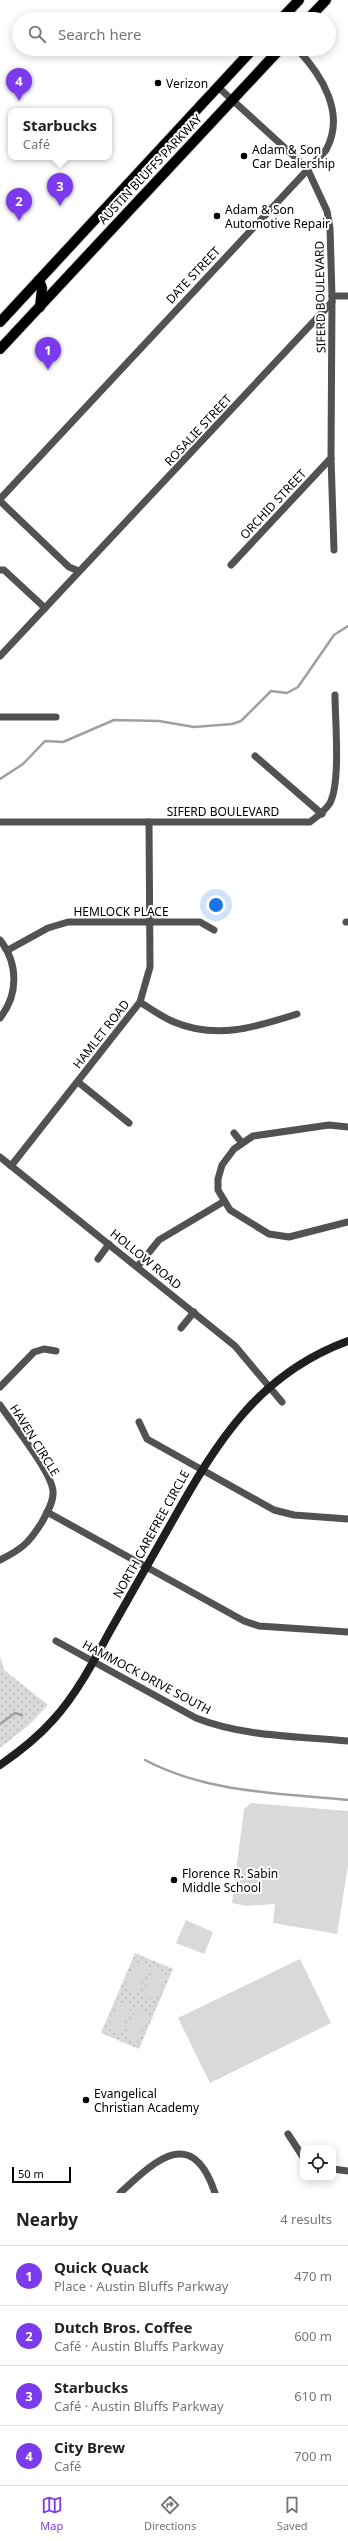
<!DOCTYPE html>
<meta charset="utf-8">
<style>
body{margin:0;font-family:"Noto Sans",sans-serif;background:#f2f2f2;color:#222}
.controls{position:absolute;right:12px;bottom:12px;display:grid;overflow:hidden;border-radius:8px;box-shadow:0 2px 10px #0003}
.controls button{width:36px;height:36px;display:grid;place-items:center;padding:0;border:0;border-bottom:1px solid #e0e0e0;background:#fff;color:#222;font:20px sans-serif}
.scale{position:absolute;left:12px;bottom:10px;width:59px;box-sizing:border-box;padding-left:4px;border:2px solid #000;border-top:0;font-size:11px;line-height:14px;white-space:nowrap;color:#000;-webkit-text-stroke:3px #fff;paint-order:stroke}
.you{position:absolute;left:216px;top:905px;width:14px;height:14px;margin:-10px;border:3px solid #fff;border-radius:50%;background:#1a73e8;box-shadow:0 0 0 6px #1a73e833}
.badge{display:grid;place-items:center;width:26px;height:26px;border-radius:50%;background:#7c3aed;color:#fff;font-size:13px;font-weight:700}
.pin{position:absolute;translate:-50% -33px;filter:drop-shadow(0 1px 2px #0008)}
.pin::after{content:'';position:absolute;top:21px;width:14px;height:12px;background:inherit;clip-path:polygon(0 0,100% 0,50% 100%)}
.popup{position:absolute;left:8px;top:108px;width:104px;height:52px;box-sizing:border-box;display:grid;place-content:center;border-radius:8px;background:#fff;filter:drop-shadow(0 1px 3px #0005);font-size:13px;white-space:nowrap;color:#767676}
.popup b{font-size:15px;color:#222}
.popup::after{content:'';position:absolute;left:50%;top:100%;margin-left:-8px;border:8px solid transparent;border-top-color:#fff}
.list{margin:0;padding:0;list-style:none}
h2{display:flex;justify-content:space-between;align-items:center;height:52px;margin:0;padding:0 16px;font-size:17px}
h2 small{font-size:13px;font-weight:400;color:#767676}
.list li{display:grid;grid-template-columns:26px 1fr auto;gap:12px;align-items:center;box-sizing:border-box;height:60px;padding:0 16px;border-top:1px solid #e0e0e0}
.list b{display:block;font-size:15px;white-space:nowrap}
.list p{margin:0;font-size:13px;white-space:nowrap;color:#767676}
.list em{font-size:13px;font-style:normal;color:#767676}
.icon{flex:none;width:22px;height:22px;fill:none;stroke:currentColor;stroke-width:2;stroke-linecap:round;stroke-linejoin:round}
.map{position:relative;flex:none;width:348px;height:2193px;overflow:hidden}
.search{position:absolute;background:#fff;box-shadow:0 2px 10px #0003;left:12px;right:12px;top:12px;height:44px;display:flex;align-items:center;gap:10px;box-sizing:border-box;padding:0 14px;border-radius:22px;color:#767676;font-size:15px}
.sheet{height:292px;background:#fff}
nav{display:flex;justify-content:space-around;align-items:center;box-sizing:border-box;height:56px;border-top:1px solid #e0e0e0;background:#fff;font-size:11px;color:#767676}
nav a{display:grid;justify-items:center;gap:2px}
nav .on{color:#7c3aed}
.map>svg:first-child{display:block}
.park{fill:url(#park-dots)}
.pitch{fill:#d9d9d9}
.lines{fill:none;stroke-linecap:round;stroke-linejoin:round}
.stream{stroke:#a0a0a0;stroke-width:2.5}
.primary-casing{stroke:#dbdbdb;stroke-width:12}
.minor{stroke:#525252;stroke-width:7}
.secondary{stroke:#1f1f1f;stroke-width:8}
.primary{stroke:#000;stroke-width:10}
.poi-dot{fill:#000;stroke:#fff;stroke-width:1.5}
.labels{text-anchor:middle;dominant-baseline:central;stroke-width:4;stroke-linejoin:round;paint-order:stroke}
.poi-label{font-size:12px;fill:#000;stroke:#fff;text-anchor:start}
.street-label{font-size:12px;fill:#000;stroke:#fff}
</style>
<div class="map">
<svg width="348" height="2193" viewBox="0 0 348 2193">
<defs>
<pattern id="park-dots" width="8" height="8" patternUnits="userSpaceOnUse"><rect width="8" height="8" fill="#d9d9d9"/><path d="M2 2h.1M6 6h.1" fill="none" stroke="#b8b8b8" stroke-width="1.8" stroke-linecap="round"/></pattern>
</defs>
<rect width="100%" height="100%" fill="#fff"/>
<g class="park">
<polygon points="0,1656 4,1670 48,1705 30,1724 0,1748"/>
<polygon points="135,1953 173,1969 139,2049 101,2033"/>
</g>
<g class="pitch">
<polygon points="251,1803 348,1811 348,1866 337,1934 273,1923 275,1904 247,1906 232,1903 244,1809"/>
<polygon points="186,1920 213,1932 204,1954 176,1943"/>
<polygon points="300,1959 331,2023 210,2083 178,2018"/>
<polygon points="136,1962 148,1967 137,1993 125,1988"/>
<polygon points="154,1969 166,1974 155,2000 142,1995"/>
<polygon points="119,2002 131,2007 120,2033 108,2028"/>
<polygon points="136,2009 149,2014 137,2040 125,2035"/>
</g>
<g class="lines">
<g class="stream">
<polyline points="0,779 23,764 45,741 63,742 114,720 159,721 194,727 232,724 241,721 271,691 287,693 298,687 334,635 348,626"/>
<polyline points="0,1724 15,1713 22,1715"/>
<path d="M145 1760C207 1793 279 1793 348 1800"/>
</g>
<g class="primary-casing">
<g id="primary">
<polyline points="281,19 299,0"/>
<polyline points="308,19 326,0"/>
<polyline points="39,280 42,288 40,307"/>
<polyline points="0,322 253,49"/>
<polyline points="0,349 280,49"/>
</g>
</g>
<g class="minor">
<polyline points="218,87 307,168 327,211 330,228 332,296 331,458 334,550"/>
<polyline points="332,296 348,296"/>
<path d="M0 499 326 150C346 114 322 75 297 49"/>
<polyline points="0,501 69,567 79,571"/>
<polyline points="231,565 331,458"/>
<polyline points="0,570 4,570 45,608 332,302"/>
<polyline points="0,656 45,608"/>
<polyline points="0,717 56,717"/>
<polyline points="255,756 322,814"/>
<path d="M0 822H310C318 816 325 811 330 803 341 781 335 721 335 695"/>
<polyline points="346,922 348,922"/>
<path d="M0 940C18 963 19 994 0 1018"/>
<polyline points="8,950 48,928 68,922 200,922 214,930"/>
<path d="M140 1002C151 1009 162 1017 174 1022 217 1040 256 1027 297 1014"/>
<polyline points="78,1082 129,1123"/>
<polyline points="348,1127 329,1125 253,1136 234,1149 222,1165 218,1179 218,1190 230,1210 269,1234 289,1237 348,1222"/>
<polyline points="234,1133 242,1143"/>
<polyline points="0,1157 235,1346 282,1402"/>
<polyline points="11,1166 140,1002 150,967 149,822"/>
<polyline points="98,1259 109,1244"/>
<polyline points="138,1266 159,1240 223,1202"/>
<polyline points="181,1328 194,1312"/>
<polyline points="0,1387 34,1352 44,1349 56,1351"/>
<path d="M0 1405C12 1423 51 1471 53 1491 54 1501 47 1513 42 1522 29 1543 22 1549 0 1560"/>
<polyline points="139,1422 147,1439 274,1510 294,1515 348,1519"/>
<polyline points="47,1512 244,1621 259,1626 348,1632"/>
<path d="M56 1641 196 1718C244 1737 297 1736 348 1741"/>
<polyline points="288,2134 303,2157"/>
<polyline points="333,2169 348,2171"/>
<path d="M120 2193C155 2161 192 2124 215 2193"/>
</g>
<path class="secondary" d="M0 1765C19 1752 37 1738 53 1720 76 1695 94 1661 110 1631 131 1594 152 1557 173 1520 217 1442 258 1374 348 1341"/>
<use href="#primary" class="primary"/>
</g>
<g class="poi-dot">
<circle cx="158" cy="83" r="4"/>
<circle cx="244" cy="156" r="4"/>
<circle cx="217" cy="216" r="4"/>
<circle cx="174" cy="1880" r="4"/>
<circle cx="86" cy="2100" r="4"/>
</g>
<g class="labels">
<g class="poi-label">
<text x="166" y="83">Verizon</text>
<text x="252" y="149">Adam &amp; Son<tspan x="252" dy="14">Car Dealership</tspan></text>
<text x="225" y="209">Adam &amp; Son<tspan x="225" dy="14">Automotive Repair</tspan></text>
<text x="182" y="1873">Florence R. Sabin<tspan x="182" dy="14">Middle School</tspan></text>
<text x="94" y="2093">Evangelical<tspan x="94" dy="14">Christian Academy</tspan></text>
</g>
<g class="street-label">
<text transform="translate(150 169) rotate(-47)">AUSTIN BLUFFS PARKWAY</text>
<text transform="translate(193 275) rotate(-47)">DATE STREET</text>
<text transform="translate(320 297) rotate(-91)">SIFERD BOULEVARD</text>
<text transform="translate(198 430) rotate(-47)">ROSALIE STREET</text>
<text transform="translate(273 504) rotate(-47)">ORCHID STREET</text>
<text x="223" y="811">SIFERD BOULEVARD</text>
<text x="121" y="911">HEMLOCK PLACE</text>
<text transform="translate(101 1034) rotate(-52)">HAMLET ROAD</text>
<text transform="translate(146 1259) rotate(39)">HOLLOW ROAD</text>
<text transform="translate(35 1440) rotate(58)">HAVEN CIRCLE</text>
<text transform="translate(151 1534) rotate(-61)">NORTH CAREFREE CIRCLE</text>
<text transform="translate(147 1677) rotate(28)">HAMMOCK DRIVE SOUTH</text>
</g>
</g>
</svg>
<div class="controls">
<button><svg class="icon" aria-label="locate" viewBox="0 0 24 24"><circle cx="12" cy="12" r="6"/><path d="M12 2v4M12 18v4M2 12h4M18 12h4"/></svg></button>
</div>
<div class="scale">50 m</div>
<div class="you"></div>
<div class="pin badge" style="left:48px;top:370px">1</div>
<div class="pin badge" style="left:19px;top:221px">2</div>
<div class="pin badge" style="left:60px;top:206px">3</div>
<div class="popup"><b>Starbucks</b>Café</div>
<div class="pin badge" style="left:19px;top:101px">4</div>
<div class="search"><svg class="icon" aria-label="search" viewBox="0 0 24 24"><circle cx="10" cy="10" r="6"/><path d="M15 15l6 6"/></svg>Search here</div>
</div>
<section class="sheet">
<h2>Nearby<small>4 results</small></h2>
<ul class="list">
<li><span class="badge">1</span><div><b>Quick Quack</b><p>Place · Austin Bluffs Parkway</p></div><em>470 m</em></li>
<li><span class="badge">2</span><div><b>Dutch Bros. Coffee</b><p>Café · Austin Bluffs Parkway</p></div><em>600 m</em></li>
<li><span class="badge">3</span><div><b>Starbucks</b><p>Café · Austin Bluffs Parkway</p></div><em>610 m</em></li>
<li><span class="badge">4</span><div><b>City Brew</b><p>Café</p></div><em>700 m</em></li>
</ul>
</section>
<nav>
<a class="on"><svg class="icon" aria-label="map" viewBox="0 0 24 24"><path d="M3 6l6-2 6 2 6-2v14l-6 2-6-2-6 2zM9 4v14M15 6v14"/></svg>Map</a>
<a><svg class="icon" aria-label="directions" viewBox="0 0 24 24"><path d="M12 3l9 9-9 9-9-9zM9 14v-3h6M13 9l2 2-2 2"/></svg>Directions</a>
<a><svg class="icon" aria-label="saved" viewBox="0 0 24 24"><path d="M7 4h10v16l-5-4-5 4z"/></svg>Saved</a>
</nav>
